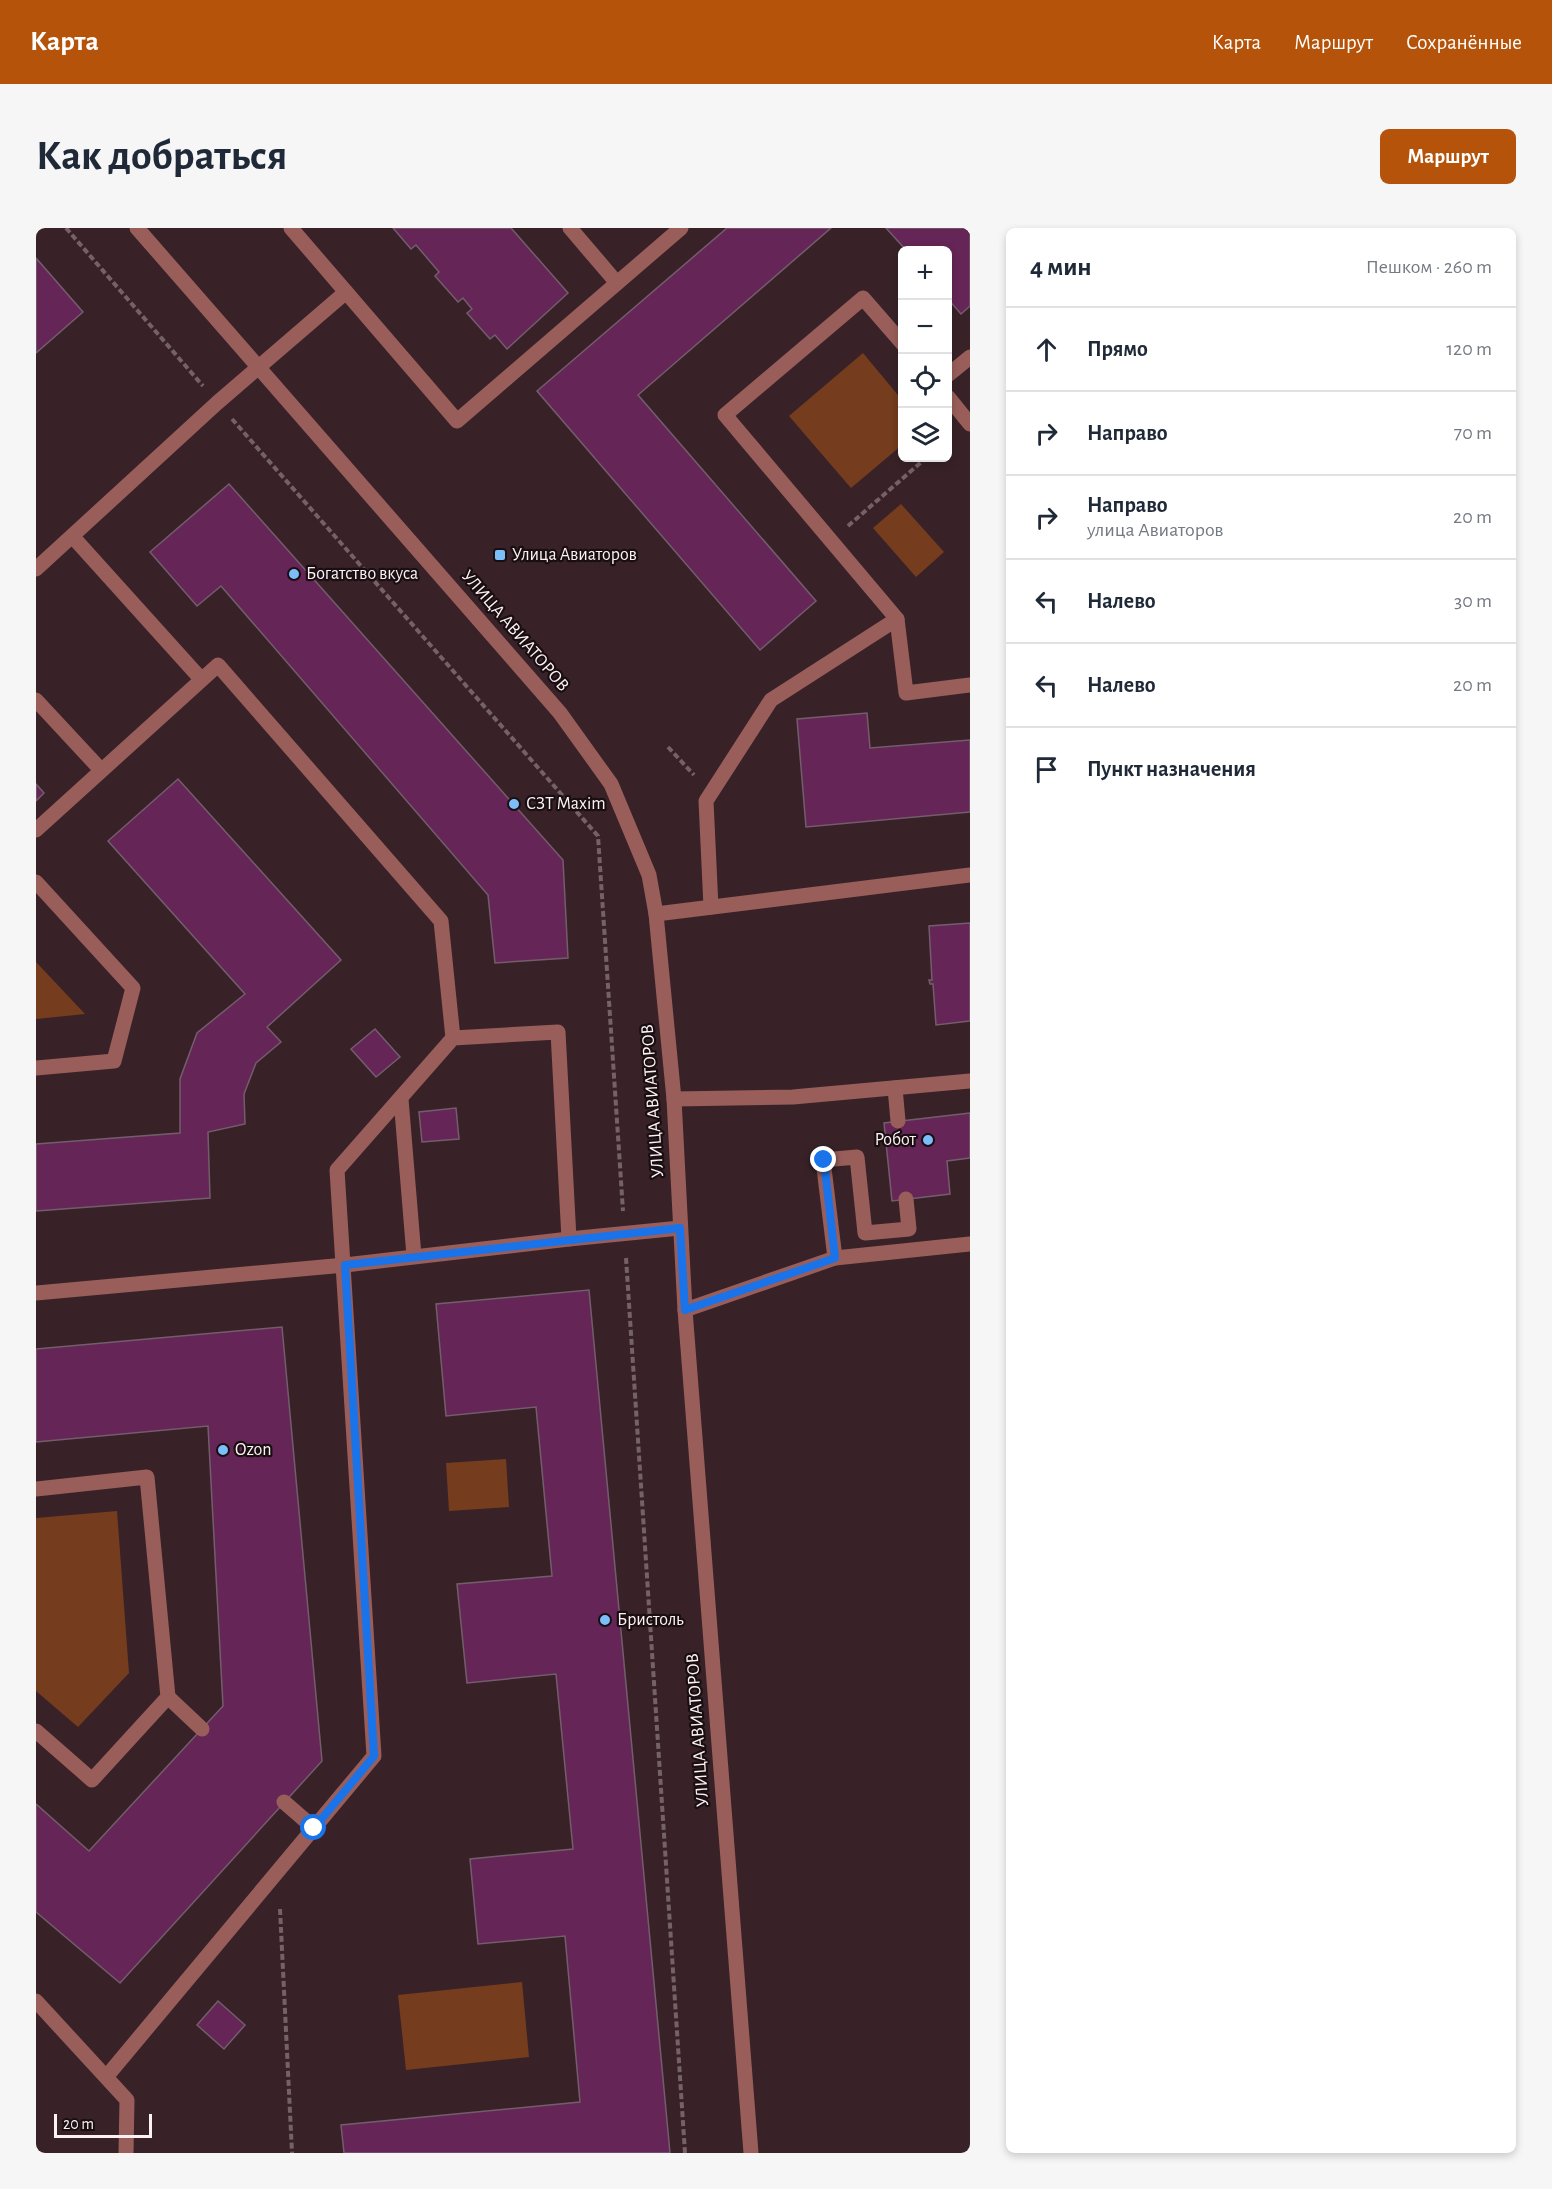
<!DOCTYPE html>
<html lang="ru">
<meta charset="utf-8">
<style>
body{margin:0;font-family:"Alegreya Sans",sans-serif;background:#f6f6f7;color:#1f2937}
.controls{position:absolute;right:18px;top:18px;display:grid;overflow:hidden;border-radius:9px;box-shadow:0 3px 9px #0003}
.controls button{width:54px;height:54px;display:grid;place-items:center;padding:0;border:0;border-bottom:2px solid #e0e1e3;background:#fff;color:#1f2937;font:30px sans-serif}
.scale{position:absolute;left:18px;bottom:15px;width:98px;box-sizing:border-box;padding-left:6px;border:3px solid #fef1f4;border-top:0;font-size:16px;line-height:21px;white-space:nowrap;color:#fef1f4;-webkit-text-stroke:4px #190f12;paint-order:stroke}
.stop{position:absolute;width:18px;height:18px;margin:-14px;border:4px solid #1a73e8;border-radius:50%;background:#fff}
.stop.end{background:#1a73e8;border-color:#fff;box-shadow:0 2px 6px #0008}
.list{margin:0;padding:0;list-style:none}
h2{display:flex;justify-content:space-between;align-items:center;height:78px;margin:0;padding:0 24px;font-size:26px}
h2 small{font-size:20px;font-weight:400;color:#747a83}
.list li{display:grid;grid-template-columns:39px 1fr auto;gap:18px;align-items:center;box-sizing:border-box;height:84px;padding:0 24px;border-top:2px solid #e0e1e3}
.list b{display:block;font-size:22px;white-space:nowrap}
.list p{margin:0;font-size:20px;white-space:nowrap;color:#747a83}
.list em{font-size:20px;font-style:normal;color:#747a83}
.icon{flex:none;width:33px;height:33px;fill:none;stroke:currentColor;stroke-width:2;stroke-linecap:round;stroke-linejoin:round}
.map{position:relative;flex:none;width:934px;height:1925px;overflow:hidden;border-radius:9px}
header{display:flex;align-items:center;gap:36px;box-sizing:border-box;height:84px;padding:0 30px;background:#b45309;color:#fff}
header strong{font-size:28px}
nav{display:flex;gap:33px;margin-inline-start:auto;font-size:21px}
.intro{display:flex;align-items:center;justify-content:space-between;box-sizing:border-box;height:144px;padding:0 36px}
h1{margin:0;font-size:42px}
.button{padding:15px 27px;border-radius:9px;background:#b45309;color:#fff;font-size:21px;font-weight:700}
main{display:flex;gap:36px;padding:0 36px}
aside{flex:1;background:#fff;border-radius:9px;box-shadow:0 3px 9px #0003}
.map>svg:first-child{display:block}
.green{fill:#763c1e}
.building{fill:#652556;stroke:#735d6c;stroke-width:1.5}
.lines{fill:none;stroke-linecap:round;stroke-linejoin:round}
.path{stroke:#756267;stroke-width:4;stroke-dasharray:6 3;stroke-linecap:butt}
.lane{stroke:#995e5a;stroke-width:15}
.street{stroke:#995e5a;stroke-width:15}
.route{stroke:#1a73e8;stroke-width:8}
.poi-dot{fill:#7cbef9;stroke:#190f12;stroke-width:2}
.labels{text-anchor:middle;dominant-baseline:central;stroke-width:4.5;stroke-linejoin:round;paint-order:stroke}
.poi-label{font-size:18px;fill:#fef1f4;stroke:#190f12;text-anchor:start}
.street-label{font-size:18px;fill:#fef1f4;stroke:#190f12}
</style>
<header>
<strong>Карта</strong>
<nav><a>Карта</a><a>Маршрут</a><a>Сохранённые</a></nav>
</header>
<div class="intro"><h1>Как добраться</h1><a class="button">Маршрут</a></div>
<main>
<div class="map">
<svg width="934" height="1925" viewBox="0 0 934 1925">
<rect width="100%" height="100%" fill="#382228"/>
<g class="green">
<polygon points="827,125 866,172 866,217 815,260 753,188"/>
<polygon points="865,276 908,324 880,349 837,300"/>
<polygon points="0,734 49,786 0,791"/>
<polygon points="470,1231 473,1279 413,1283 410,1235"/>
<polygon points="81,1283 93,1445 42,1499 0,1463 0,1290"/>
<polygon points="486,1754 493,1829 370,1842 362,1767"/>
</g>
<g class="building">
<polygon points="357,0 475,0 532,65 471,121 459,107 454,111 431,85 436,81 427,70 422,74 399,48 403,44 380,17 375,21"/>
<polygon points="691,0 795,0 602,167 780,373 724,422 501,163"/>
<polygon points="850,0 934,0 934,78 925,86 912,71 912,22 870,22"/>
<polygon points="0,30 47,84 0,125"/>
<polygon points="193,256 527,632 532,730 459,735 452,667 185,358 161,378 114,324"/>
<polygon points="831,485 834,520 934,512 934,584 770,599 761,491"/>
<polygon points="142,551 305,732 231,799 245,814 220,835 208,866 209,896 172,904 174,970 0,983 0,916 144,905 144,851 161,805 209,766 72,613"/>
<polygon points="0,556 8,565 0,573"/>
<polygon points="934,695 934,793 900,797 897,756 894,756 893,752 896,752 893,698"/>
<polygon points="339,801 364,829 340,849 315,821"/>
<polygon points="420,880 423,911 386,914 383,884"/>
<polygon points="934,885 934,930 911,933 914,966 856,973 848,895"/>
<polygon points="553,1062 634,1925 308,1925 305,1897 544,1874 529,1708 442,1716 434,1631 537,1621 520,1446 431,1455 421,1356 516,1348 500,1179 410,1188 400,1076"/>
<polygon points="246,1099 286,1533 84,1755 0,1684 0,1576 53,1623 187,1478 172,1198 0,1214 0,1121"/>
<polygon points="182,1773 209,1797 188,1821 161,1797"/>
</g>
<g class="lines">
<g class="path">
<polyline points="30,0 167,158"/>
<polyline points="196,191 562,608 587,983"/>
<polyline points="812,298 890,230"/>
<polyline points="632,519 658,547"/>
<polyline points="590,1030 649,1925"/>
<polyline points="244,1681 256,1925"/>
</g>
<g class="lane">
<polyline points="255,0 310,64"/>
<polyline points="534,0 581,55"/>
<polyline points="912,147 934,129"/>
<polyline points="912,169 934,196"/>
<polyline points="37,309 165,451"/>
<polyline points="0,341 181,175 310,64 421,193 645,0"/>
<polyline points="861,391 689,187 827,70 867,116"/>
<polyline points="0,472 65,542"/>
<polyline points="0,602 182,437 405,693 417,810"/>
<polyline points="0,654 97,760 78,833 0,840"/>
<polyline points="675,679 670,573 735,472 861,391 870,465 934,457"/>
<polyline points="620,686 934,647"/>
<polyline points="859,860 862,893"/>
<polyline points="365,871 378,1028"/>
<polyline points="638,871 757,869 934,853"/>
<polyline points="799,1030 787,932 821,929 829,1005 873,1001 870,971"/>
<polyline points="0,1065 309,1037 533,1011"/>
<polyline points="649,1082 799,1030 934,1016"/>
<polyline points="0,1261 111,1249 132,1469 56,1552 0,1503"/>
<polyline points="132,1469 166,1501"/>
<polyline points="248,1574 278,1600"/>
<polyline points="0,1773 91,1872 90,1925"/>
<polyline points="71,1848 338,1528 301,942 417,810 522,804 533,1011 644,1000"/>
</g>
<polyline class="street" points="101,0 524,485 575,556 613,647 620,686 638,871 649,1082 715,1925"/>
</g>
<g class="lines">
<polyline class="route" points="278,1600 338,1528 309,1037 644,1000 649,1082 799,1030 788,932"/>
</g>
<g class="poi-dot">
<rect x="458" y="321" width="12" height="12" rx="3"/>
<circle cx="258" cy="346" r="6"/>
<circle cx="478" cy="576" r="6"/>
<circle cx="892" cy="912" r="6"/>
<circle cx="187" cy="1222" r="6"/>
<circle cx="569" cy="1392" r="6"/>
</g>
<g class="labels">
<g class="poi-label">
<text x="476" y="327">Улица Авиаторов</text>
<text x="270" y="346">Богатство вкуса</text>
<text x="490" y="576">СЗТ Maxim</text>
<text x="880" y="912" text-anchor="end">Робот</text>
<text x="199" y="1222">Ozon</text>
<text x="581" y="1392">Бристоль</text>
</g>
<g class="street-label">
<text transform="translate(479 403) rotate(49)">УЛИЦА АВИАТОРОВ</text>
<text transform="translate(617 873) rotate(-94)">УЛИЦА АВИАТОРОВ</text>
<text transform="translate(662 1502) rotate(-94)">УЛИЦА АВИАТОРОВ</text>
</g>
</g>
</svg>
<div class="controls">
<button>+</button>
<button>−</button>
<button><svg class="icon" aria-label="locate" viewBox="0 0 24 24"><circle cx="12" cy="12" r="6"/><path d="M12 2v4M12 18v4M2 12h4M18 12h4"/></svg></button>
<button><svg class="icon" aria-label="layers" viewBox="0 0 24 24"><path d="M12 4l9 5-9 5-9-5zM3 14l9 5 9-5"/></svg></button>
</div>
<div class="scale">20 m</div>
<div class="stop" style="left:278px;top:1600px"></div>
<div class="stop end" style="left:788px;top:932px"></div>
</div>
<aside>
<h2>4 мин<small>Пешком · 260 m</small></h2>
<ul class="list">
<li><svg class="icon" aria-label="ahead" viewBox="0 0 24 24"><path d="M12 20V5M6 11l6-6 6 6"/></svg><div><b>Прямо</b></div><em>120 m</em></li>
<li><svg class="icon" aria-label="right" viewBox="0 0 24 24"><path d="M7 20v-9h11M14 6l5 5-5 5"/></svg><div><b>Направо</b></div><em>70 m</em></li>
<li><svg class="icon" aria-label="right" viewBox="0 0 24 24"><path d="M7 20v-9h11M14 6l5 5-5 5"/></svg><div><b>Направо</b><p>улица Авиаторов</p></div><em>20 m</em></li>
<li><svg class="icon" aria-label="left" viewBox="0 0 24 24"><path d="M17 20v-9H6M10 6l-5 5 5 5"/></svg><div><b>Налево</b></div><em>30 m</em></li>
<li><svg class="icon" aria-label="left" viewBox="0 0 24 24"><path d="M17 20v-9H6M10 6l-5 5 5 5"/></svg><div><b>Налево</b></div><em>20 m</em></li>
<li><svg class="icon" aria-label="arrive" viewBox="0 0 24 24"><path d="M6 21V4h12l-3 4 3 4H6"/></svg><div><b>Пункт назначения</b></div></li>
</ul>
</aside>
</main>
